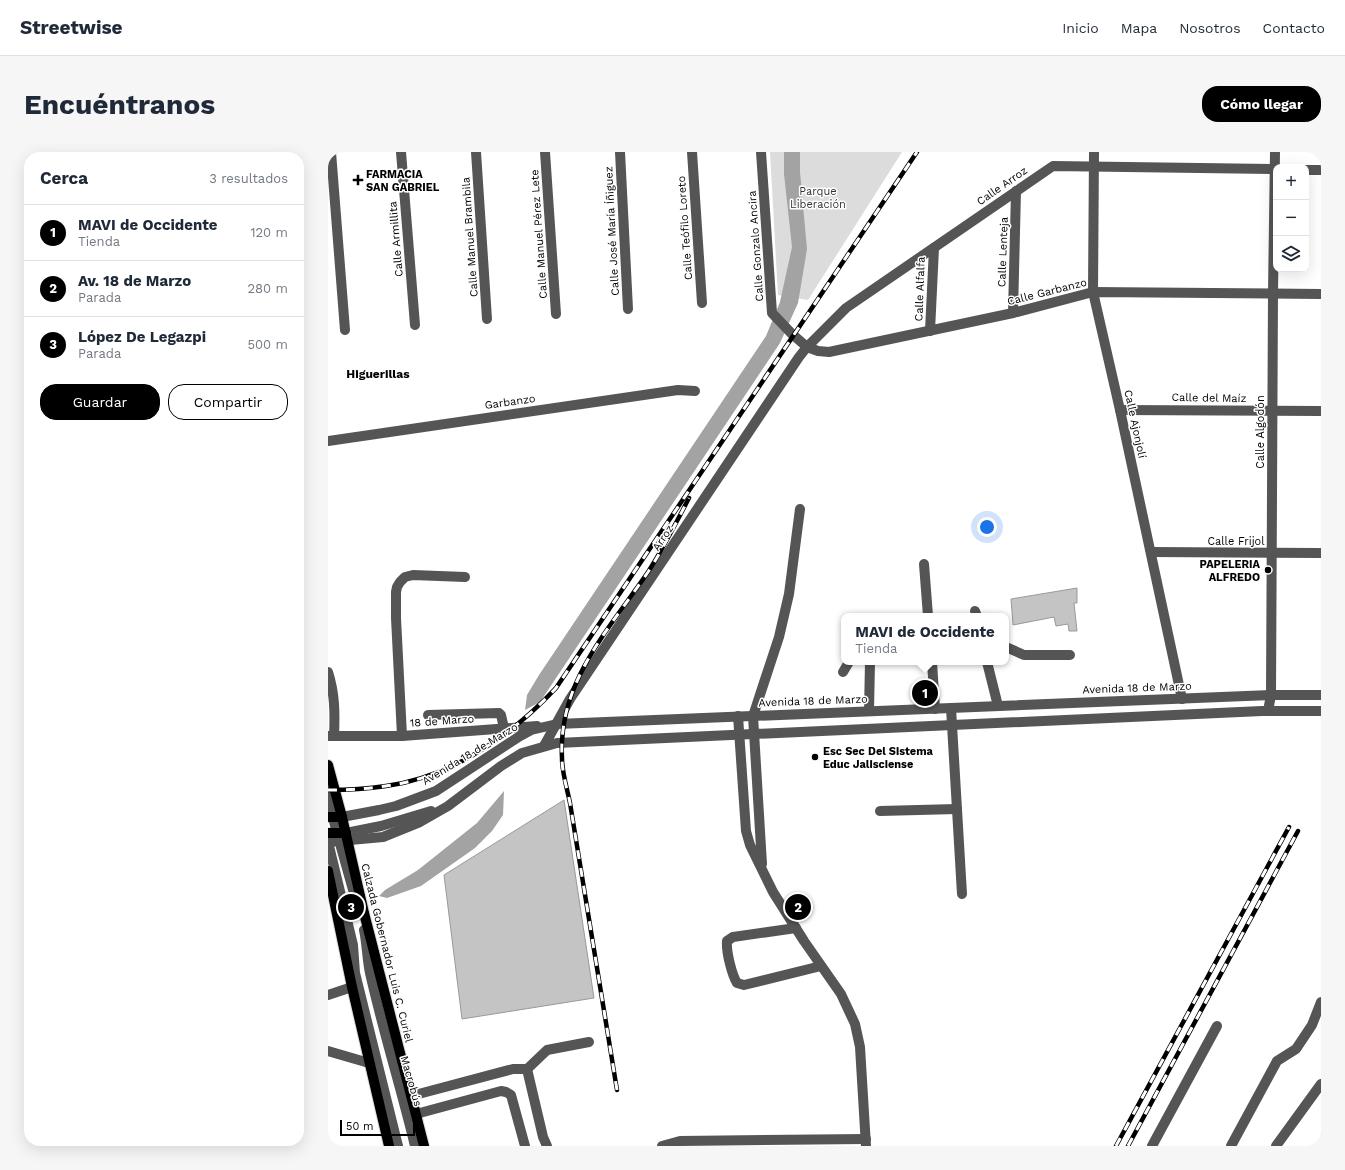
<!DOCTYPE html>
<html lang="es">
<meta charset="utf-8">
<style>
body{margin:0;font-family:"Work Sans",sans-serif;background:#f6f6f7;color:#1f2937}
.controls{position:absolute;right:12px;top:12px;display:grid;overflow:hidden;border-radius:8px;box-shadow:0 4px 16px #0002}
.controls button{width:36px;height:36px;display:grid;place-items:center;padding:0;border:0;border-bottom:1px solid #e0e1e3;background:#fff;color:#1f2937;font:20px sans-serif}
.scale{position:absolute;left:12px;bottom:10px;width:75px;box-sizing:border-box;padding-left:4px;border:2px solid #000;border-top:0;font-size:11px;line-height:14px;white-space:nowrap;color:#000;-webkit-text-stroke:3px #fff;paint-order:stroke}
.you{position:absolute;left:659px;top:375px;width:14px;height:14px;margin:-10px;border:3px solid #fff;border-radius:50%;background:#1a73e8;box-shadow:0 0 0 6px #1a73e833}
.badge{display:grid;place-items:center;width:26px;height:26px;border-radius:50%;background:#000;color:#fff;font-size:13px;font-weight:700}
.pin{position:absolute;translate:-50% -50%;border:2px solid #fff;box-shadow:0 1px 4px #0006}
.popup{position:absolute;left:513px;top:461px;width:168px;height:52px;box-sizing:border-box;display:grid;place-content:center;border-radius:8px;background:#fff;filter:drop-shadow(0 1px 3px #0005);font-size:13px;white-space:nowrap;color:#747a83}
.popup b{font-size:15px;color:#1f2937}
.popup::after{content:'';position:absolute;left:50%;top:100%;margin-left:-8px;border:8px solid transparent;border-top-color:#fff}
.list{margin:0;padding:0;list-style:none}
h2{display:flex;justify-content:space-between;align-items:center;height:52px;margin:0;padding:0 16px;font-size:17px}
h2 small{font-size:13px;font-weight:400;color:#747a83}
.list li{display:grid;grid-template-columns:26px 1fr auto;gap:12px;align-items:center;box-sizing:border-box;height:56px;padding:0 16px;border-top:1px solid #e0e1e3}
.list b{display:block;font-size:15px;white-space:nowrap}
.list p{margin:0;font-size:13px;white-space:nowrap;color:#747a83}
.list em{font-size:13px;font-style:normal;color:#747a83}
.actions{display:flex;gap:8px;padding:12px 16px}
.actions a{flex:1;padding:9px 0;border:1px solid #000;border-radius:16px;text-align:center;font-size:14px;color:#000}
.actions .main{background:#000;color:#fff}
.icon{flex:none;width:22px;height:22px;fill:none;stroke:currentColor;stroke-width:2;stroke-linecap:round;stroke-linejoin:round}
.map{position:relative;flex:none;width:993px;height:994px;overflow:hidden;border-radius:16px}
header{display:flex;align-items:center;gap:24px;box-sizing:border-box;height:56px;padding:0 20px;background:#fff;border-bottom:1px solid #e0e1e3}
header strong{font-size:19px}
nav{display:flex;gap:22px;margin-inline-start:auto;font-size:14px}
.intro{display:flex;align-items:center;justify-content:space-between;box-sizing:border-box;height:96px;padding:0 24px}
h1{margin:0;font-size:28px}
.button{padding:10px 18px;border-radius:16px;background:#000;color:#fff;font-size:14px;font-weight:700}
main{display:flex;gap:24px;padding:0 24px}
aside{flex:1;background:#fff;border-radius:16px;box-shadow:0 4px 16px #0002}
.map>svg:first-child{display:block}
.green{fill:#dcdcdc}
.water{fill:#a3a3a3}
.building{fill:#c4c4c4;stroke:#999}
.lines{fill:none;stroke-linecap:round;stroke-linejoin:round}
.major-casing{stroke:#dbdbdb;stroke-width:12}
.minor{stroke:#555;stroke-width:10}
.major{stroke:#000;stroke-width:10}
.rail-casing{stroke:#000;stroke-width:4.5}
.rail{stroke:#fff;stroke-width:3;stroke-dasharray:9;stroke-linecap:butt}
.poi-dot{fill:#000;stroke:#fff;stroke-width:1.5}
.labels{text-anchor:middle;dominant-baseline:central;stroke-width:3;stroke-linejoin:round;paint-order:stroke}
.poi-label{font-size:11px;font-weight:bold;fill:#000;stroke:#fff;text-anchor:start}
.street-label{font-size:11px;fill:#000;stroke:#fff}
.park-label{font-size:11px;fill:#333;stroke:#fff}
.neighbourhood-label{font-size:12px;font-weight:bold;fill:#000;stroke:#fff}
</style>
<header>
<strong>Streetwise</strong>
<nav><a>Inicio</a><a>Mapa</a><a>Nosotros</a><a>Contacto</a></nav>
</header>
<div class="intro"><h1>Encuéntranos</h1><a class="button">Cómo llegar</a></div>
<main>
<aside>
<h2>Cerca<small>3 resultados</small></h2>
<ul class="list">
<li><span class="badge">1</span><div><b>MAVI de Occidente</b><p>Tienda</p></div><em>120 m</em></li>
<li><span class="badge">2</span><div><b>Av. 18 de Marzo</b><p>Parada</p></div><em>280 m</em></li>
<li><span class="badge">3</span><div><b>López De Legazpi</b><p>Parada</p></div><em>500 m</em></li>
</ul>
<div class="actions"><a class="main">Guardar</a><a>Compartir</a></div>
</aside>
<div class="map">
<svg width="993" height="994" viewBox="0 0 993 994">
<rect width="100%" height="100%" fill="#fff"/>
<polygon class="green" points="442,0 574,0 480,148 450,143"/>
<g class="water">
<polygon points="456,0 472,0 472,20 479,97 470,151 452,191 212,550 197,558 199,543 211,523 438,184 452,150 464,95 456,22"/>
<polygon points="176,639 175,663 164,679 147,696 93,734 59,746 51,744 57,738 90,718 149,671"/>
</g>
<g class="building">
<polygon points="749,436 749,451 746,451 749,479 741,479 740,472 728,474 726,465 685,473 683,447"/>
<polygon points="236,648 266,846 134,867 116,723"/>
</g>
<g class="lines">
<g class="major-casing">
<g id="major">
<polyline points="0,613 14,665 36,761 96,994"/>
<polyline points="0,665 14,665"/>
<polyline points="0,681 18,681"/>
<polyline points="0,719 24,835 61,994"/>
</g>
</g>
<g class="minor">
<polyline points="3,0 17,178"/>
<polyline points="73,0 87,173"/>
<polyline points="148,0 159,167"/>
<polyline points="217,0 228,162"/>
<polyline points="292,0 300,157"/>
<polyline points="364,0 374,151"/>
<polyline points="433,0 444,161 464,182 479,195 490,199 501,200 685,161 765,140 993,142"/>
<polyline points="766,0 765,140 792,258 854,547"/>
<polyline points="978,18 993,18"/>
<polyline points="685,161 688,39"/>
<polyline points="602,179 606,96"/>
<polyline points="792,258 993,259"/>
<polyline points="0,289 350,238 367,239"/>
<polyline points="823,400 993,401"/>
<polyline points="596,412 600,464"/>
<polyline points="647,459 649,464"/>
<polyline points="678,495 696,503 742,503"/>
<polyline points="604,510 607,557"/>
<polyline points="659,510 670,554"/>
<path d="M0 520C7 542 7 562 6 584"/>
<polyline points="515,520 521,510"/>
<polyline points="623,556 634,742"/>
<polyline points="541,559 542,510"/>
<polyline points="940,559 943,543 945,141 947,0"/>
<polyline points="100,563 171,561 173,563 176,576"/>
<polyline points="410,564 418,679 422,693 445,740 476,789 513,842 527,872 532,895 538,994"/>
<polyline points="0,584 74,584 209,574"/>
<polyline points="74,584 68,466 68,440 69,435 72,430 77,425 85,423 137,425"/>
<polyline points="216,594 242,547 471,205 479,195 518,156 725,14 948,17"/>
<polyline points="0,637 2,654 9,681 31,759"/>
<polyline points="552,659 629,657"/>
<polyline points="14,665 51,658 68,654 108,639 192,584 203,578 229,572 943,543 993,543"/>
<polyline points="18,681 53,674 103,659"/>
<polyline points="434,712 425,564 451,485 461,442 472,357"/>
<path d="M468 776 405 785 399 789C398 800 404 823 409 831L416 833 493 814"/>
<path d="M36 778C39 792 39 807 42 821 55 879 73 936 87 994"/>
<polyline points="0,843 24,835"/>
<polyline points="0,899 41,911"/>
<polyline points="199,917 219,898 261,890"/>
<polyline points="83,944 185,917 199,917 215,985 219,994"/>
<polyline points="88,962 173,939 178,940 183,943 197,994"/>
<polyline points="70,994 27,821 25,793 0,690 55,685 92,670 120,654 173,614 194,601 229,591 934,559 993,559"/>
<polyline points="334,994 352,989 538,987"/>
<polyline points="824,994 889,874"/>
<polyline points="903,994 949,909 968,897 984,873 993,850"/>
<polyline points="948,994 993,932"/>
</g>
<use href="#major" class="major"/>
<g class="rail-casing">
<g id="rail">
<path d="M0 638C19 638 38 637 58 634 124 625 183 584 228 536L589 0"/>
<path d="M289 938 242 651C239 636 234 621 234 606 230 530 280 479 320 420 335 397 348 371 361 346"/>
<polyline points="788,994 961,675"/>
<polyline points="800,994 970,679"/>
</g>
</g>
<use href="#rail" class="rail"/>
</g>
<g class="poi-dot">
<path d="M28 22h4v4h4v4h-4v4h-4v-4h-4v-4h4z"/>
<circle cx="940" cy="418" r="4"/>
<circle cx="487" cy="605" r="4"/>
</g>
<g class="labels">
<g class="poi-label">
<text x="38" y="22">FARMACIA<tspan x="38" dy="13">SAN GABRIEL</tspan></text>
<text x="932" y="412" text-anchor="end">PAPELERIA<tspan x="932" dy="13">ALFREDO</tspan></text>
<text x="495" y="599">Esc Sec Del Sistema<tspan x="495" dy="13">Educ Jalisciense</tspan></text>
</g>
<g class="street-label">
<text transform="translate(674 34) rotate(-35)">Calle Arroz</text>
<text transform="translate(357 76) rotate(-94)">Calle Teófilo Loreto</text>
<text transform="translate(284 79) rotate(-93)">Calle José María Íñiguez</text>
<text transform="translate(211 82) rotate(-94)">Calle Manuel Pérez Lete</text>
<text transform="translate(142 85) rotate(-94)">Calle Manuel Brambila</text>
<text transform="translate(68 87) rotate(-95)">Calle Armillita</text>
<text transform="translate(428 94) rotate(-94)">Calle Gonzalo Ancira</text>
<text transform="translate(675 100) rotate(-88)">Calle Lenteja</text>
<text transform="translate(592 137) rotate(-88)">Calle Alfalfa</text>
<text transform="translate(719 140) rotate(-14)">Calle Garbanzo</text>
<text transform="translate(881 246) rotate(1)">Calle del Maíz</text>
<text transform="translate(182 250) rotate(-8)">Garbanzo</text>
<text transform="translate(807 272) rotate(78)">Calle Ajonjolí</text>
<text transform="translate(932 280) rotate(-90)">Calle Algodón</text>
<text transform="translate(335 386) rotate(-56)">Arroz</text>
<text x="908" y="389">Calle Frijol</text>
<text transform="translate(809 536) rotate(-2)">Avenida 18 de Marzo</text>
<text transform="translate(485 549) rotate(-2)">Avenida 18 de Marzo</text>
<text transform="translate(114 569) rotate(-4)">18 de Marzo</text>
<text transform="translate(142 602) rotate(-31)">Avenida 18 de Marzo</text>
<text transform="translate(59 801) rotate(76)">Calzada Gobernador Luis C. Curiel</text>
<text transform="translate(83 929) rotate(74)">Macrobús</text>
</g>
<g class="park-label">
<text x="490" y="39">Parque<tspan x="490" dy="13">Liberación</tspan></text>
</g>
<g class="neighbourhood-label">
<text x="50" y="222">Higuerillas</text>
</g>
</g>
</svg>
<div class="controls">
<button>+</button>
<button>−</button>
<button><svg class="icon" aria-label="layers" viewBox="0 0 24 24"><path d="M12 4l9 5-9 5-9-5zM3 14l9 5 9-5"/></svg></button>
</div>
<div class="scale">50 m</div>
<div class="you"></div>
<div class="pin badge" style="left:597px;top:541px">1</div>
<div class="popup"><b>MAVI de Occidente</b>Tienda</div>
<div class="pin badge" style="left:470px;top:755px">2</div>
<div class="pin badge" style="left:23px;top:755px">3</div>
</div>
</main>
